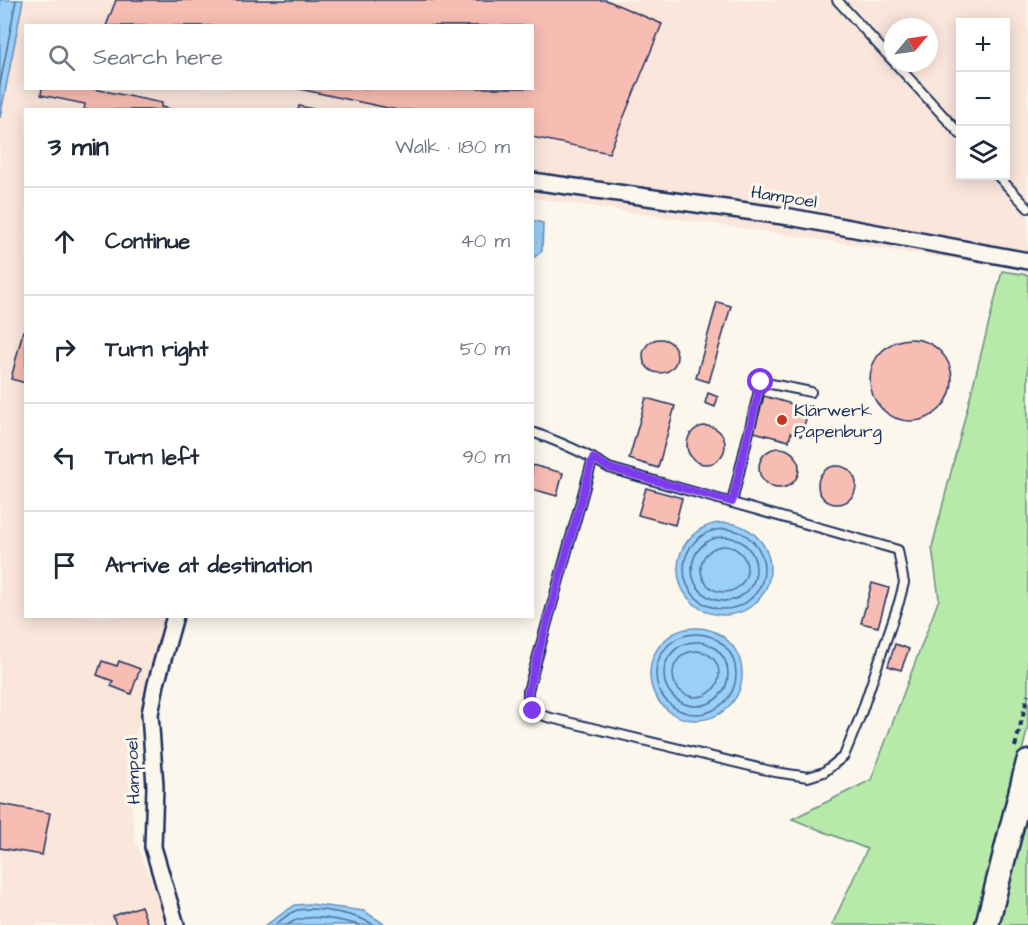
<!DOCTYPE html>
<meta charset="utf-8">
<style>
body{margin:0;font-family:"Architects Daughter",sans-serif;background:#f6f6f7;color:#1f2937}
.controls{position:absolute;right:18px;top:18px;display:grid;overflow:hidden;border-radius:0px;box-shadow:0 3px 15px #0003}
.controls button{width:54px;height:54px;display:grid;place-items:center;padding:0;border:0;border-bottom:2px solid #e0e1e3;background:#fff;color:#1f2937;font:30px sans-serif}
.compass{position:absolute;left:884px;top:18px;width:54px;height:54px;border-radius:50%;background:#fff;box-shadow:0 3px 15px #0003;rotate:61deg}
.stop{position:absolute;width:18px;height:18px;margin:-14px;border:4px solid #7c3aed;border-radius:50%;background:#fff}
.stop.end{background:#7c3aed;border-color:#fff;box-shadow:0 2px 6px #0008}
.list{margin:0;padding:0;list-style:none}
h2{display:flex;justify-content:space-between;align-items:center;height:78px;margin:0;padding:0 24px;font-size:26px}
h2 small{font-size:20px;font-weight:400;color:#747a83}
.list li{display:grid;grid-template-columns:39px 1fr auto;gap:18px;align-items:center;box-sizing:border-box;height:108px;padding:0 24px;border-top:2px solid #e0e1e3}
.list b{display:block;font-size:22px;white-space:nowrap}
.list em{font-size:20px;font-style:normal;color:#747a83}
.icon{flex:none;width:33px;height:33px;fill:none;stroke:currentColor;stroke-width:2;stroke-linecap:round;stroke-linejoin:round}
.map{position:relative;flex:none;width:1028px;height:925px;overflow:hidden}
.search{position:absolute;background:#fff;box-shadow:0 3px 15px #0003;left:24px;top:24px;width:510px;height:66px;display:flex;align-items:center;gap:15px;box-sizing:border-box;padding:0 21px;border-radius:0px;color:#747a83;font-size:22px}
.panel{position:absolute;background:#fff;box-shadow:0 3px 15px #0003;left:24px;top:108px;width:510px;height:510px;border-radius:0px}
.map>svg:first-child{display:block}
.built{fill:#fae6db;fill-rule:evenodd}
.green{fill:#b7e9a9;stroke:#698c84;stroke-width:1.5}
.water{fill:#9acff8;stroke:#678fba;stroke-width:1.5}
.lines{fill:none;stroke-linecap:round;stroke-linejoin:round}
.shore{stroke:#4e6f9c;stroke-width:1.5}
.building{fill:#f8bdb2;stroke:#1b2f5e;stroke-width:1.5}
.lane-casing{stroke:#1b2f5e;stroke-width:12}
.street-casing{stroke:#1b2f5e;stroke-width:20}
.secondary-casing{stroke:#1b2f5e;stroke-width:27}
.path{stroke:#1b2f5e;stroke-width:4;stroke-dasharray:6 4.5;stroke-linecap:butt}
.lane{stroke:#fbf7ec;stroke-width:8}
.street{stroke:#fbf7ec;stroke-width:15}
.secondary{stroke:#fbf7ec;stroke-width:22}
.route{stroke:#7c3aed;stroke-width:8}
.poi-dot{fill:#c8321e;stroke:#fbf7ec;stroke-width:2}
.labels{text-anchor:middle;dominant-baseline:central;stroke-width:6;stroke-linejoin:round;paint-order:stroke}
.street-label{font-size:18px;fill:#1b2f5e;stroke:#fbf7ec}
.poi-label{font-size:18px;fill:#1b2f5e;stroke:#fbf7ec;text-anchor:start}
</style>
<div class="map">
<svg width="1028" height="925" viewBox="0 0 1028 925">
<rect width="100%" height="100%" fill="#fbf7ec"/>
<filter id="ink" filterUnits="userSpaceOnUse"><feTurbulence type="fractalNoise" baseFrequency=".0167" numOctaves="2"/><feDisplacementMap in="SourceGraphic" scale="12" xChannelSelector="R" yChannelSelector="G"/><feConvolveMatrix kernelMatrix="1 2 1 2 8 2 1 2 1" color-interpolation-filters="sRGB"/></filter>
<g filter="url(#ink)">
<path class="built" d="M23 0H1028V270L533 198 532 110H26V616L170 617 127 762 135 840 168 925H0V118ZM960 22H1006V176H960ZM26 26H532V88H26ZM893 27H929V63H893Z"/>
<g class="green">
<polygon points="1002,271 1028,275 1028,727 979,925 832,925 867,849 792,819 871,780 939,599 932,547"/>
<polygon points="1028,800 1028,925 996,925"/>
</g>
<g class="water">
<polygon points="0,0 23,0 0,118"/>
<polygon points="532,220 543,223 542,251 533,258"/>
<circle cx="724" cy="569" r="46"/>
<circle cx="696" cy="674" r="46"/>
<polygon points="310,904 364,911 386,925 266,925 295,905"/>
</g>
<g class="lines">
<g class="shore">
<polyline points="0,85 16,0"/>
<circle cx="724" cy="569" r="40"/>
<circle cx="724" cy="569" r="32"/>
<circle cx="724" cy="569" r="23"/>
<circle cx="696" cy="674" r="40"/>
<circle cx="696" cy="674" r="32"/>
<circle cx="696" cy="674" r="23"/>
<path d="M275 925C281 920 288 914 295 911 313 905 359 915 374 925"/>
<path d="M287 925C306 911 339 920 360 925"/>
</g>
</g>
<g class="building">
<polygon points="116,0 606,0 662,24 609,153 532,137 532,110 397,110 295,88 532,88 532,26 106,26"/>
<polygon points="42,88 90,88 162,103 161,107 175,110 84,110 85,104 41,95"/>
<polygon points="299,106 318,110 298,110"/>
<polygon points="717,302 731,306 709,382 696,378"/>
<polygon points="23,331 26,332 26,383 11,379"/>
<circle cx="911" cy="380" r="41"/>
<circle cx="660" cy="356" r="17"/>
<polygon points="708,393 718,397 715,407 705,403"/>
<polygon points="764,396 809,409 801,436 791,433 789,441 754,432"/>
<polygon points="646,398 675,406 658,468 629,459"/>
<circle cx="706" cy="445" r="19"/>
<circle cx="779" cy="468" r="20"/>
<polygon points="532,465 563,473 557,496 532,489"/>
<circle cx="837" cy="485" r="19"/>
<polygon points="646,488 682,498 675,525 638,515"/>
<polygon points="872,583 889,588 878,627 861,623"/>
<polygon points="895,644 909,649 901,670 888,666"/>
<polygon points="102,661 117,666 119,661 140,669 131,694 111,686 113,681 97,675"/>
<polygon points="0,804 50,813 42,855 0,848"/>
<polygon points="141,906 148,925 116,925 113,916"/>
</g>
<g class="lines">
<g class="lane-casing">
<g id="lane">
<polyline points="837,0 893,61"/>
<polyline points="895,63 960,134"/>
<polyline points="998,176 1028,208"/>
<path d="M532 432C560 442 584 452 609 468L898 550 904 583 899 602 860 717 844 756 824 772 808 777 775 772 547 717C532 711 527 707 528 691L593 458"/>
<polyline points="732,502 761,382 811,392"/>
</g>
</g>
<g class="street-casing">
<g id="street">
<polyline points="532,181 790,217 1028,261"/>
<polyline points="175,616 156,684 150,714 155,786 153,847 176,925"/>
</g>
</g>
<g class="secondary-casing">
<polyline id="secondary" points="987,925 1028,762"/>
</g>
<polyline class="path" points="1015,747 1028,695"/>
<use href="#lane" class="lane"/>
<use href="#street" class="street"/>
<use href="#secondary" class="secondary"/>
</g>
</g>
<g class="lines" filter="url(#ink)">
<polyline class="route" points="533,711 527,703 528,691 593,458 609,468 732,502 761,382"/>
</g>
<circle class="poi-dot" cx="782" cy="420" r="6"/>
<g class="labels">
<g class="street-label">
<text transform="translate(784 197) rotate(9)">Hampoel</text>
<text transform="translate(133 771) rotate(-92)">Hampoel</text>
</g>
<g class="poi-label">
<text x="794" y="410">Klärwerk<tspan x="794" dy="21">Papenburg</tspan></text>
</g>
</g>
</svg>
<div class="controls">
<button>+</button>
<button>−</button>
<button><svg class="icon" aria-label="layers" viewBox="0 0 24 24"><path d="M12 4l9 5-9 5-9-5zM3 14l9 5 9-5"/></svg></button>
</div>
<svg class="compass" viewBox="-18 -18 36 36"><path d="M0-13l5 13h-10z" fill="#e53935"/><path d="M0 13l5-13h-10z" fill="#747a83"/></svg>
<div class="stop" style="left:761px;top:382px"></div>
<div class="stop end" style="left:533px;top:711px"></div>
<div class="search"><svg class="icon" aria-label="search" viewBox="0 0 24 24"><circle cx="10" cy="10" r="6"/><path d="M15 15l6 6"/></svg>Search here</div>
<section class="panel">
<h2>3 min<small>Walk · 180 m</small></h2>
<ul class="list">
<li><svg class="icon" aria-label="ahead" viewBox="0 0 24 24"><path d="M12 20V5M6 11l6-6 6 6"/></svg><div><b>Continue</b></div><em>40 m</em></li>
<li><svg class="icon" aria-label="right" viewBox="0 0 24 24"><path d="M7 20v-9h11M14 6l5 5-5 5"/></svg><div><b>Turn right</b></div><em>50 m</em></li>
<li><svg class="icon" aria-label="left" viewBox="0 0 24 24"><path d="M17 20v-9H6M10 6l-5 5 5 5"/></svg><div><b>Turn left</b></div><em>90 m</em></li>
<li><svg class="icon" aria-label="arrive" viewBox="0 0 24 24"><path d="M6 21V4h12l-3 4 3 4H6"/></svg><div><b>Arrive at destination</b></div></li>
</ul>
</section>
</div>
